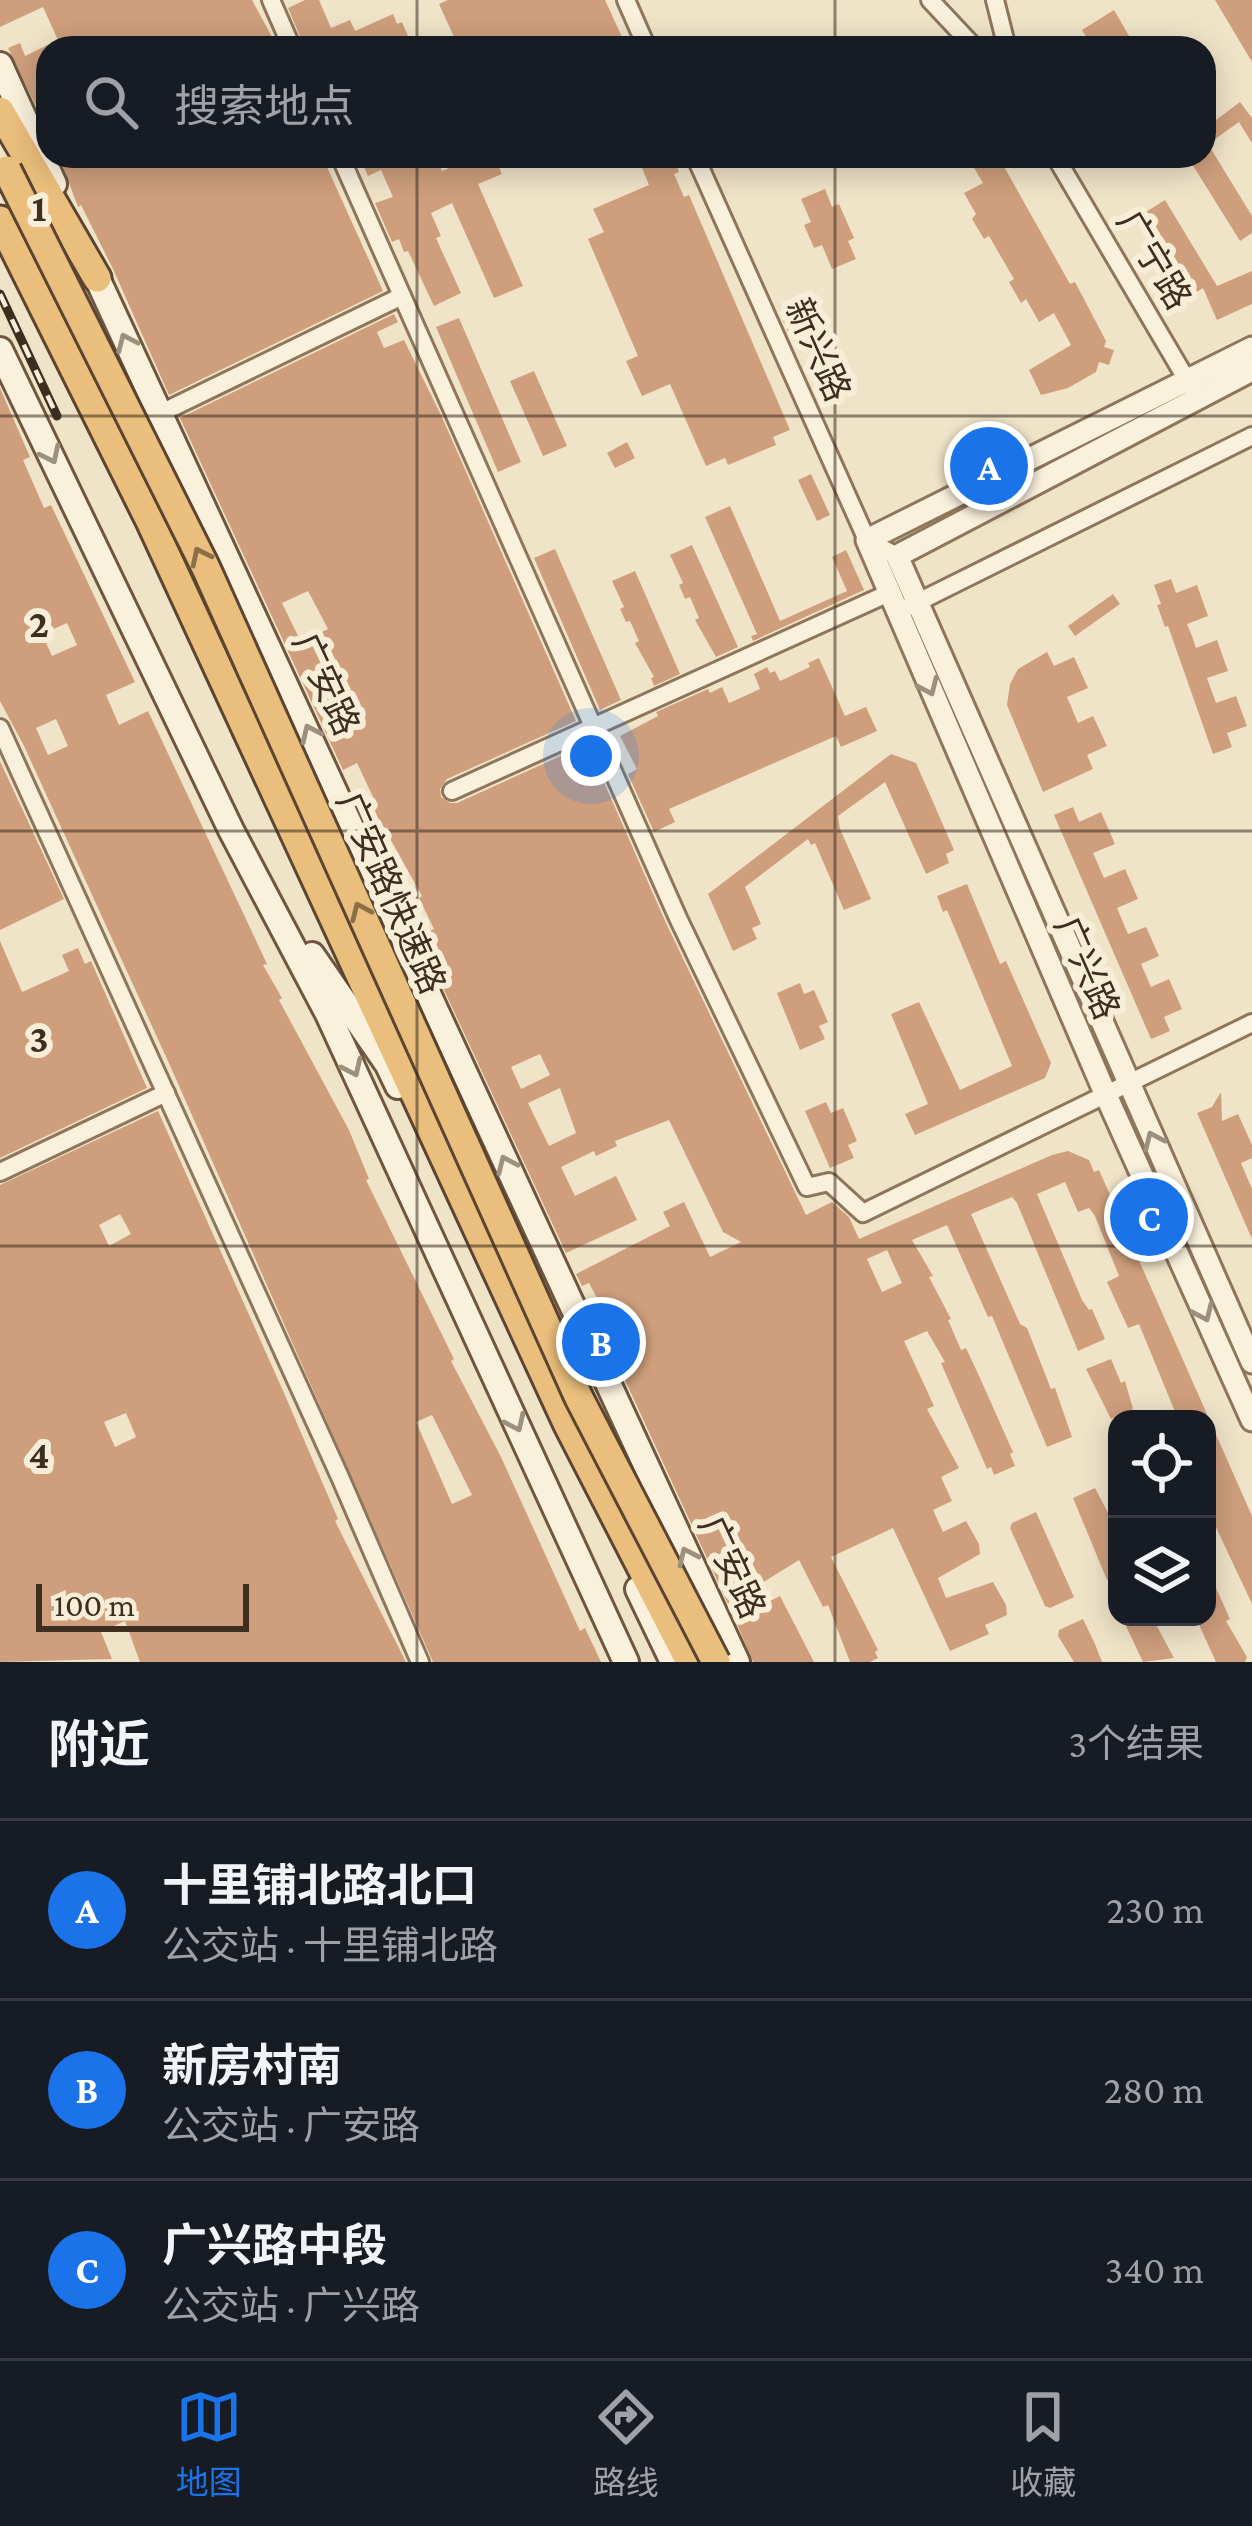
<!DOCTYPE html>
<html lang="zh">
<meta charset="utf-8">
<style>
body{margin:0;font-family:"Crimson Pro","Noto Sans SC",serif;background:#242831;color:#f1f3f6}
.controls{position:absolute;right:36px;bottom:36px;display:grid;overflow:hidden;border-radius:24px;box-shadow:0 6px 30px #0003}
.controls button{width:108px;height:108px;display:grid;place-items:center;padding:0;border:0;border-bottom:3px solid #363941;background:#171b24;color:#f1f3f6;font:60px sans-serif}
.scale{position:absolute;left:36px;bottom:30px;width:213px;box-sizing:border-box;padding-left:12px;border:6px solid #3d2e20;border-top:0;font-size:33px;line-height:42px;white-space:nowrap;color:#3d2e20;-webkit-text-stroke:9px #f7eed8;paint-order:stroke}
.you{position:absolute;left:591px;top:756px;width:42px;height:42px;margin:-30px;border:9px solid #fff;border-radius:50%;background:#1a73e8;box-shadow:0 0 0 18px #1a73e833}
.badge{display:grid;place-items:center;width:78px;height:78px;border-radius:50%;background:#1a73e8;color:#fff;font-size:39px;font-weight:700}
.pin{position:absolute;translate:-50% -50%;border:6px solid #fff;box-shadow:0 3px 12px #0006}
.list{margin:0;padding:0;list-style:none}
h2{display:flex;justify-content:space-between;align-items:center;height:156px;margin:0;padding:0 48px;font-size:51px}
h2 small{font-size:39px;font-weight:400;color:#9ea1a6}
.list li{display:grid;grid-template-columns:78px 1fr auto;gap:36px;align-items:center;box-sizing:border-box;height:180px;padding:0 48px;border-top:3px solid #363941}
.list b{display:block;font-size:45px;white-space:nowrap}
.list p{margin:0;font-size:39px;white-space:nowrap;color:#9ea1a6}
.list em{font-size:39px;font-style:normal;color:#9ea1a6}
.icon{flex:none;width:66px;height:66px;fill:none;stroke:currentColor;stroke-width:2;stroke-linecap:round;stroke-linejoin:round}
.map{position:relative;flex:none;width:1252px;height:1662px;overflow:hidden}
.search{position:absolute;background:#171b24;box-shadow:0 6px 30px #0003;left:36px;right:36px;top:36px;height:132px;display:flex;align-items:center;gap:30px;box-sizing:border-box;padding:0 42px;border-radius:36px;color:#9ea1a6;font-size:45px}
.sheet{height:696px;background:#171b24}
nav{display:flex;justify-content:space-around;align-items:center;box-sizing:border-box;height:168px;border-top:3px solid #363941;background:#171b24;font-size:33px;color:#9ea1a6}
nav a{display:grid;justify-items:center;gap:6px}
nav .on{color:#1a73e8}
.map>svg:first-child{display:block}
.building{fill:#cf9f7d;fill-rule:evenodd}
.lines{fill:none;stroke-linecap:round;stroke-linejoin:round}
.minor-casing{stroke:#8d765c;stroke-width:22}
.tertiary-casing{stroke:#8d765c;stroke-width:27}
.secondary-casing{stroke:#6f573f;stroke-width:30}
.trunk-casing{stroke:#5b4430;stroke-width:33}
.minor{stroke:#faf1dc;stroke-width:16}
.tertiary{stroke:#faf1dc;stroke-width:21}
.secondary{stroke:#faf1dc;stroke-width:24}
.trunk{stroke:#eabe7c;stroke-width:27}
.rail-casing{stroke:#3d2e20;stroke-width:9}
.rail{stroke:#f7eed8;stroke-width:4.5;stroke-dasharray:14;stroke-linecap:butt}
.trunk-bridge-casing{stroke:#5b4430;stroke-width:33;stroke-linecap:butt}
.trunk-bridge{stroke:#eabe7c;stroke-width:27}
.oneway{stroke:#9c907e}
.oneway2{stroke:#8b6f49}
.grid{fill:none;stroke:#3d2e20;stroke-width:3;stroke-opacity:0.55}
.labels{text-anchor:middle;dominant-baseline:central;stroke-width:12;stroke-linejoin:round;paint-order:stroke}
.street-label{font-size:36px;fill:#3d2e20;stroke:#f7eed8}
.grid-label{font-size:39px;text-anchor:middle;font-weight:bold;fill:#3d2e20;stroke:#f7eed8;stroke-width:12;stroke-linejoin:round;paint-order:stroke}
</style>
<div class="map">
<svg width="1252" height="1662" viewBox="0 0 1252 1662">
<rect width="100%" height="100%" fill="#f0e4c8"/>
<g class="building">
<polygon points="0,0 252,0 278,48 48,48 48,131 8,48 20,43 25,56 58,40 43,7 0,27"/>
<polygon points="305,0 319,0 331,28 350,20 355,31 393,14 397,24 402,22 413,48 305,48 288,8"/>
<polygon points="448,0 605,0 627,48 459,48 439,4"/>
<polygon points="1215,0 1252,0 1252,62"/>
<polygon points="1114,10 1136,48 1093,48 1082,30"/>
<polygon points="1240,102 1252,118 1252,143 1239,122 1208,144 1252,216 1252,233 1240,241 1187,156 1204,156 1204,129"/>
<polygon points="59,156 322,156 383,291 169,395 113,269 81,205 78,207"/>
<polygon points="359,156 436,156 442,171 478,156 494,156 502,174 478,184 523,286 494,298 452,203 431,213 441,236 436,238 461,293 434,306 408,251 404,252 399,239 392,242 375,203 393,197 381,170 368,176"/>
<polygon points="637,156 673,156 679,172 674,174 684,197 689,195 790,430 773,437 776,445 728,465 725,458 706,466 670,384 642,396 626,361 638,356 588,239 604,232 593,209 649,185"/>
<polygon points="967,156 998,156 1070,284 1075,282 1106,341 1104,347 1114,350 1109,365 1099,362 1096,372 1068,388 1041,395 1029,370 1071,345 1054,313 1039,322 1026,299 1021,303 1009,282 1014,279 989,236 984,239 972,219 976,214 964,193 983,183"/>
<polygon points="825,189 832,207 839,204 854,238 848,241 856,259 832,269 822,245 814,248 804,225 811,222 801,199"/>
<polygon points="1165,200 1217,286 1252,271 1252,304 1217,320 1203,288 1195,293 1146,212"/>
<polygon points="802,303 811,325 789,334 783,321 790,317 787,309"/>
<path d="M394 314 398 322 377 332 384 348 404 340 441 415 576 721 447 779 440 789 441 797 450 803H457L587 744 666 923 806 1215 832 1202 849 1217 859 1239 1052 1155 1068 1151 1089 1160 1094 1172 1099 1170 1252 1516V1604L1207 1508V1488L1211 1486 1207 1477V1419H1178L1139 1324 1128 1328 1107 1282 1119 1276 1095 1216 1089 1208 1078 1212 1065 1182 1037 1194 1082 1300 1089 1310 1092 1309 1105 1339 1078 1351 1017 1203 1012 1197 971 1214 1020 1324 1027 1328 1051 1389 1055 1388 1072 1437 1047 1447 992 1316 988 1317 947 1225 912 1240 933 1276 929 1277 951 1319 948 1320 961 1350 966 1348 980 1378 1013 1452 1010 1454 1015 1466 994 1475 991 1467 987 1469 941 1363 945 1362 927 1331 904 1341 934 1406 927 1409 959 1468 941 1477 952 1501 933 1510 943 1532 966 1521 979 1544 980 1554 938 1578 946 1598 993 1582 1006 1605 1007 1615 985 1625 989 1634 950 1651 893 1528 831 1557 878 1650 875 1652 878 1658 870 1662H850L828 1605 823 1607 799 1560 728 1604 591 1306 599 1302 589 1283 582 1286 576 1274 670 1226 663 1212 684 1202 710 1257 741 1242 723 1232 669 1120 615 1141 617 1146 596 1156 594 1151 561 1167 575 1196 616 1176 637 1220 566 1253 419 936 434 929 419 898 422 896 388 835 375 841 359 806 374 799 357 763 343 770 180 418ZM308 591 328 629 301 642 282 603ZM540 1054 550 1075 521 1089 511 1067ZM560 1088 576 1133 549 1146 528 1103ZM887 1250 902 1283 882 1292 867 1259Z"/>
<polygon points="459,318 521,462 498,472 436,327"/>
<polygon points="534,371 567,446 543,456 510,381"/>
<path d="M0 388 30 457 23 460 44 508 51 505 135 682 106 695 119 725 148 711 267 964 263 965 282 998 279 1000 349 1130 369 1179 366 1180 454 1359 451 1361 501 1457 580 1631 585 1628 601 1662H433L172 1070 24 746 0 701ZM67 623 77 645 52 656 42 634ZM56 719 68 746 48 755 36 728ZM432 1415 472 1495 452 1504 416 1422Z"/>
<polygon points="627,442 635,458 615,468 607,453"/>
<polygon points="811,474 830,515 817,521 798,480"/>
<polygon points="730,506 780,621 847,591 832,557 846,550 864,590 753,641 751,636 757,634 705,517"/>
<polygon points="692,545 738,647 716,657 695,620 699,618 690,597 685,599 679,585 683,583 670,555"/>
<polygon points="555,549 621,700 600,710 534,558"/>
<polygon points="635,571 680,674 654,686 651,678 654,677 635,643 639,641 630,621 626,622 620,609 624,607 612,581"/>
<polygon points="1171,579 1176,593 1197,585 1208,616 1187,624 1192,636 1196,648 1217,640 1228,671 1207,678 1216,703 1236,696 1247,726 1227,733 1232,747 1213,754 1168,626 1165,627 1157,605 1161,604 1154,585"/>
<polygon points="1113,594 1120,604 1075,636 1068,626"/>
<polygon points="1047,652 1054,666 1074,657 1088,688 1067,697 1078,723 1093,716 1107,746 1087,755 1093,769 1043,792 1007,705 1010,684 1018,669"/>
<polygon points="819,658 845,716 866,707 877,731 841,747 836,736 669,809 675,822 654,832 628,774 637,769 620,736 658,716 656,712 708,689 710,693 722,687 729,703 760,689 754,674 767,667 770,673 775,671 780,681 810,667 808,663"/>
<polygon points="891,754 916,763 954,850 946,854 949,863 926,874 885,782 838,816 840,829 871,899 844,910 815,843 811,845 808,839 745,887 761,924 752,928 757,939 733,951 708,894"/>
<polygon points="0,761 64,899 0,930"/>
<polygon points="1073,807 1079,822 1101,812 1115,844 1093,853 1104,878 1125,869 1138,899 1117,908 1128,934 1146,927 1159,956 1141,964 1151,987 1169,979 1182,1009 1164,1017 1170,1031 1154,1038 1151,1039 1054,815"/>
<polygon points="967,884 1000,964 1006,961 1051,1063 1045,1078 915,1135 905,1114 928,1104 891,1014 919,1002 960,1090 1012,1066 947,910 943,912 937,896"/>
<polygon points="0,941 22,992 69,971 62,955 78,948 85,964 91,961 147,1088 0,1158"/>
<polygon points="800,983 804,994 814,990 828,1022 819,1026 825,1039 800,1050 777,993"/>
<polygon points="1221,1092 1222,1121 1238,1114 1252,1145 1252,1158 1241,1163 1252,1189 1252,1239 1197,1113 1212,1107"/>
<polygon points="826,1102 831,1113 843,1108 857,1141 848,1145 854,1158 830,1168 805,1111"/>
<path d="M158 1111 284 1393 338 1519 335 1521 406 1662H140L125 1621 101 1632 112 1659 0 1662V1185ZM120 1214 131 1234 109 1246 99 1225ZM126 1413 136 1437 115 1447 104 1422Z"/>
<polygon points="1111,1359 1121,1383 1125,1381 1133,1409 1111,1419 1086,1369"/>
<polygon points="1095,1488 1117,1530 1117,1576 1107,1580 1073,1498"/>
<polygon points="1036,1512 1074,1597 1050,1608 1045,1606 1010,1528 1012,1523"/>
<polygon points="1207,1568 1230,1619 1226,1621 1247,1657 1245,1662 1216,1662 1200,1627 1195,1617 1207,1617"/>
<polygon points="780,1596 814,1662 753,1662 735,1619"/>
<polygon points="1126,1617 1152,1617 1174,1658 1143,1662 1125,1624 1129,1623"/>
<polygon points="1083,1619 1095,1644 1102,1662 1074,1662 1058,1636 1059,1630"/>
</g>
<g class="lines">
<g class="minor-casing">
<g id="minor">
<polyline points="271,0 292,48"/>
<polyline points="626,0 647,48"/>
<polyline points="930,0 975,48"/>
<polyline points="995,0 1007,48"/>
<polyline points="340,156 678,918 807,1187 829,1182 863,1213 1252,1023"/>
<polyline points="695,156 867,540 897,556"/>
<polyline points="1055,156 1191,387"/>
<polyline points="159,414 402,296"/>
<polyline points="908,607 1252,436"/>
<polyline points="0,728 340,1477 420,1662"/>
<polyline points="452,791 889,593"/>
<polyline points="0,1172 166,1093"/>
</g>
</g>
<g class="tertiary-casing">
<g id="tertiary">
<polyline points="1252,348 867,540 1105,1093 1252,1420"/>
<polyline points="1252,370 897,556 1252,1362"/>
</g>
</g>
<g class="secondary-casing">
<g id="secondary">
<polyline points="0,65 54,184"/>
<polyline points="91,265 737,1662"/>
<polyline points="0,350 231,830 328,1014 626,1662"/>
<polyline points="312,955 388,1065 398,1086"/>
<polyline points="638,1589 673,1662"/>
</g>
</g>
<g class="trunk-casing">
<g id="trunk">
<polyline points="0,111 97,278"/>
<polyline points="0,220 151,523 568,1425 690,1662"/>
</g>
</g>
<use href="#minor" class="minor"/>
<use href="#tertiary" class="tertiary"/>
<use href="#secondary" class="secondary"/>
<use href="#trunk" class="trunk"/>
<g class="rail-casing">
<polyline id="rail" points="0,294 57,416"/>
</g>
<use href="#rail" class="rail"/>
<g class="trunk-bridge-casing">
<polyline id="trunk-bridge" points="7,170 206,568 579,1398 716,1662"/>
</g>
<use href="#trunk-bridge" class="trunk-bridge"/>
</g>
<defs><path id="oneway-chevron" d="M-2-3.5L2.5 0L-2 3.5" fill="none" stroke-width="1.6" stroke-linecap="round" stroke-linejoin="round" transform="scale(3)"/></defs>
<g class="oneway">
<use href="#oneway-chevron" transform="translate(126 342) rotate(-114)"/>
<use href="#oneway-chevron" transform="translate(51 455) rotate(64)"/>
<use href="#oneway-chevron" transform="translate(929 687) rotate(66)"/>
<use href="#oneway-chevron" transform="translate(310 733) rotate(-115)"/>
<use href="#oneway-chevron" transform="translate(353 1068) rotate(65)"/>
<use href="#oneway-chevron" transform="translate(1153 1140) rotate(-114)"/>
<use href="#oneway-chevron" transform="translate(506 1164) rotate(-114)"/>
<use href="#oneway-chevron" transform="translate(1204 1313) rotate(66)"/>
<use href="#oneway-chevron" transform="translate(516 1423) rotate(65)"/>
<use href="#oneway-chevron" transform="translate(687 1556) rotate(-115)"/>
</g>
<g class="oneway2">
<use href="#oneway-chevron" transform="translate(200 556) rotate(-116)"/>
<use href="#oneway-chevron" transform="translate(360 911) rotate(-114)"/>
</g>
<path class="grid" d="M417 0V48M835 0V48M417 156V1662M835 156V1662M0 416H1252M0 831H1252M0 1246H1252"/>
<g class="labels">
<g class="street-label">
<text transform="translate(1154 260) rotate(59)">广宁路</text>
<text transform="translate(818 350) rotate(66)">新兴路</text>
<text transform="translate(326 684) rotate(65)">广安路</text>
<text transform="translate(391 893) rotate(66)">广安路快速路</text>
<text transform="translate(1087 968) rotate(66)">广兴路</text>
<text transform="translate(732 1567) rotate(65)">广安路</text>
</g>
</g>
<g class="grid-label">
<text x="39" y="221">1</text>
<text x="39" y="637">2</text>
<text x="39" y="1052">3</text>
<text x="39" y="1468">4</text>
</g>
</svg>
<div class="controls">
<button><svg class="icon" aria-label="locate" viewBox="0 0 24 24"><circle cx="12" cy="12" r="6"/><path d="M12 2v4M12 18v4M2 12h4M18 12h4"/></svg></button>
<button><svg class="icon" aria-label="layers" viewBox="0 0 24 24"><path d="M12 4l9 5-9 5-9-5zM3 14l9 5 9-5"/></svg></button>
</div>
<div class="scale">100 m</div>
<div class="you"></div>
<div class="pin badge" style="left:989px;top:466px">A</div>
<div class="pin badge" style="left:601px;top:1342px">B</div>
<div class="pin badge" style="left:1149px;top:1217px">C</div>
<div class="search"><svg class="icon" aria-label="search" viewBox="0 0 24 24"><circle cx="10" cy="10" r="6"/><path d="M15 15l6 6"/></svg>搜索地点</div>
</div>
<section class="sheet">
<h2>附近<small>3个结果</small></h2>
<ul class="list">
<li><span class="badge">A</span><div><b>十里铺北路北口</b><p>公交站 · 十里铺北路</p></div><em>230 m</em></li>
<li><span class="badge">B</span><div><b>新房村南</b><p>公交站 · 广安路</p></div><em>280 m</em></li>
<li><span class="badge">C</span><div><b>广兴路中段</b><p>公交站 · 广兴路</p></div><em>340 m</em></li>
</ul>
</section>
<nav>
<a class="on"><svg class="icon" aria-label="map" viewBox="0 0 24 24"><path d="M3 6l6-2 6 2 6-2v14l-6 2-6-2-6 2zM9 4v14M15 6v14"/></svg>地图</a>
<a><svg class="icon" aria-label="directions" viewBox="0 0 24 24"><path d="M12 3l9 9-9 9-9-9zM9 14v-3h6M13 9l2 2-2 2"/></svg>路线</a>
<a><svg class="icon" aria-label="saved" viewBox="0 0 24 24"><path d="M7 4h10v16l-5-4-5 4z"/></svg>收藏</a>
</nav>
